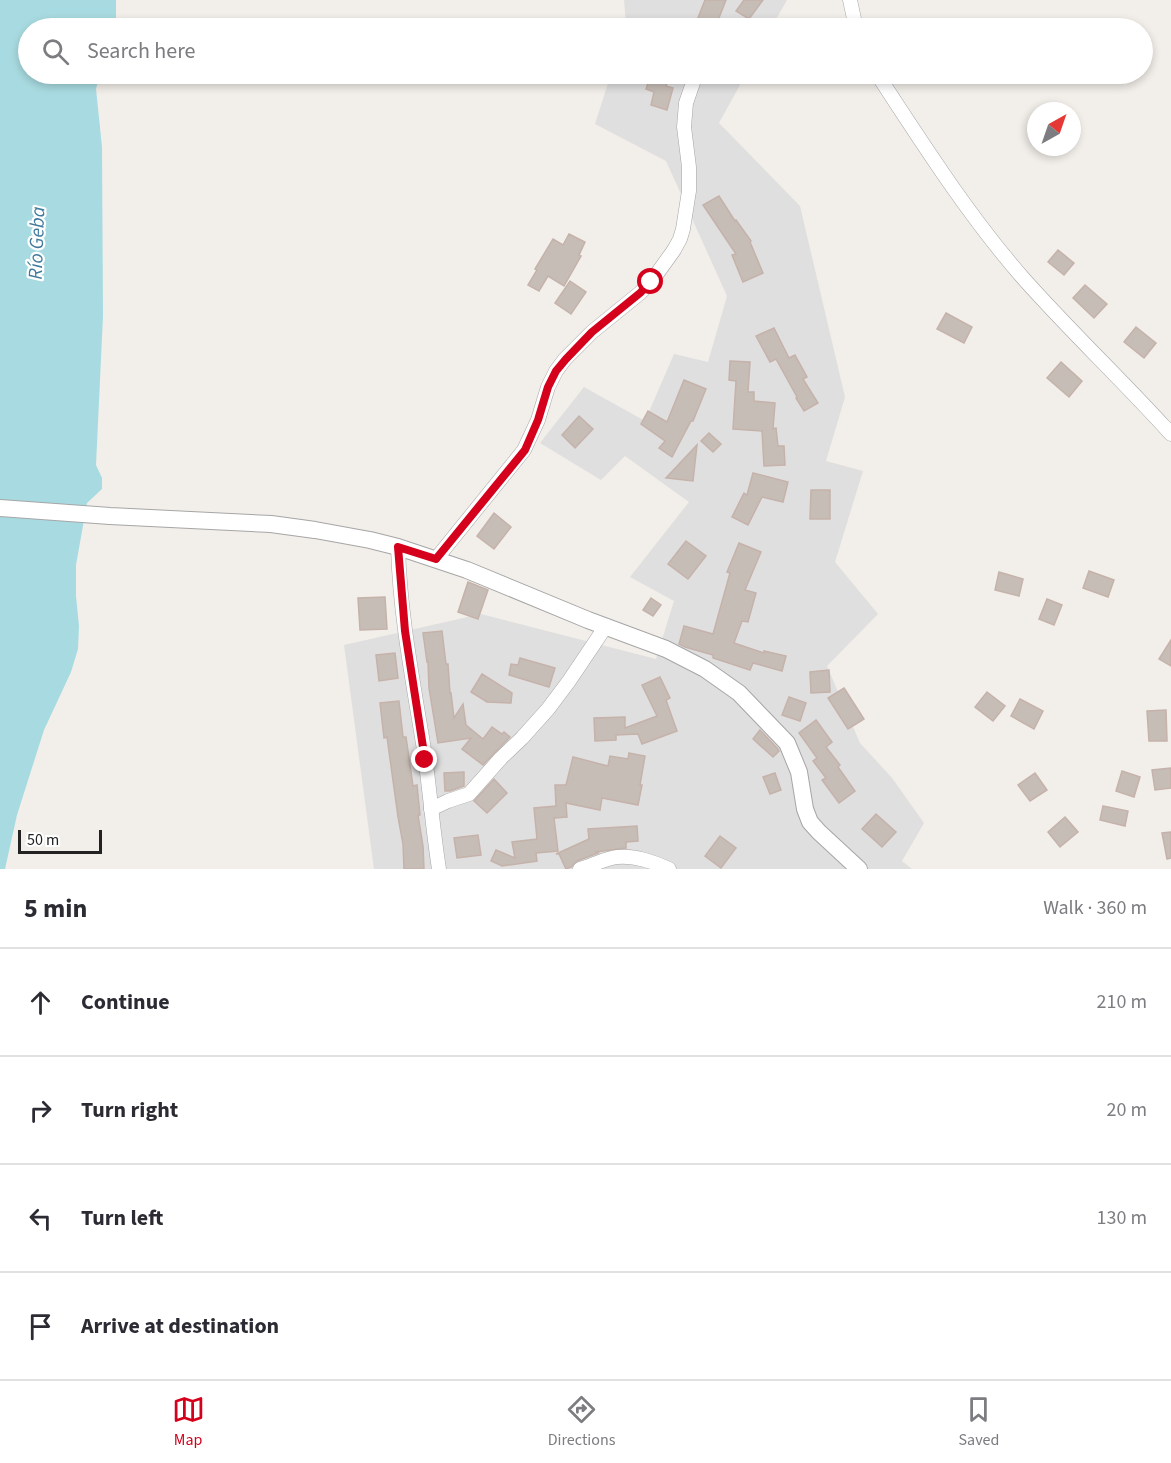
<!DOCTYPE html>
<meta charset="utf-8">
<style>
body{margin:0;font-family:"Source Sans 3",sans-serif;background:#f7f7f7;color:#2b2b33}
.compass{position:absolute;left:1027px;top:102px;width:54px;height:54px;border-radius:50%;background:#fff;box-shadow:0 3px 9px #0003;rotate:40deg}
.scale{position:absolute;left:18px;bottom:15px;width:84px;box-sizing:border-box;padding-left:6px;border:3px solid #222;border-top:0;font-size:16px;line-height:21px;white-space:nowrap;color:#222;-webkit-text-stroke:4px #fff;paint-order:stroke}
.stop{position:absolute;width:18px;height:18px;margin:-14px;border:4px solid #d4001c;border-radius:50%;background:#fff}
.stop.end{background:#d4001c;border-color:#fff;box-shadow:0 2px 6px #0008}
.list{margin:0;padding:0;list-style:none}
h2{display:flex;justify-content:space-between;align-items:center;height:78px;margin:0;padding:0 24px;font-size:26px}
h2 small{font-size:20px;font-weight:400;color:#7c7c81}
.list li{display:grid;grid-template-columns:39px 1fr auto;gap:18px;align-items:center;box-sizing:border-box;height:108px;padding:0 24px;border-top:2px solid #e1e1e2}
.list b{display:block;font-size:22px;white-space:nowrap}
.list em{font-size:20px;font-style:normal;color:#7c7c81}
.icon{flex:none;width:33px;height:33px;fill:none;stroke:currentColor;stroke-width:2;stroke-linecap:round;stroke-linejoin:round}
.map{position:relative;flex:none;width:1171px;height:869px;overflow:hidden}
.search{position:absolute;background:#fff;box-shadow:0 3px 9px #0003;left:18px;right:18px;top:18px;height:66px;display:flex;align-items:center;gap:15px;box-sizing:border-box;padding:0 21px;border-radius:33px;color:#7c7c81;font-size:22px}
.sheet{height:510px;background:#fff}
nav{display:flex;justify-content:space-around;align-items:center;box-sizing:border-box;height:84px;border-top:2px solid #e1e1e2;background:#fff;font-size:16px;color:#7c7c81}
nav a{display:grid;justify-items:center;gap:3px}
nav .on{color:#d4001c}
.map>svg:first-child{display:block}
.residential{fill:#e0dfdf}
.water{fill:#a8dbe1}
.building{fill:#c7bdb7;stroke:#c5b2aa;stroke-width:1.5}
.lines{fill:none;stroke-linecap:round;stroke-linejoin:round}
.minor-casing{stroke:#a6a6a6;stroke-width:15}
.tertiary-casing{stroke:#a6a6a6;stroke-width:18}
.minor{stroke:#fff;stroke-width:14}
.tertiary{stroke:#fff;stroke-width:16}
.route{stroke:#d4001c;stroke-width:8}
.labels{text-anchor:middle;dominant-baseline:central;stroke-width:4.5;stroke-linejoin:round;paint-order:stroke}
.water-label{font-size:20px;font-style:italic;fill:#417b9d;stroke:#fff}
</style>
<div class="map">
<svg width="1171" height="869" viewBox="0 0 1171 869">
<rect width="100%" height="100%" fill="#f2eee9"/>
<g class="residential">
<polygon points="624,0 787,0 771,28 624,28 626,23"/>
<polygon points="611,74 746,74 719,123 800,206 845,397 826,461 863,471 835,562 878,614 827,666 860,743 892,778 924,823 902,861 912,869 374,869 344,645 481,614 656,659 674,601 630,577 689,502 625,456 601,480 540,443 584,387 645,421 674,354 708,362 727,296 666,161 595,124"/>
</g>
<polygon class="water" points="0,0 116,0 116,20 113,28 28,28 28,74 100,74 96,89 102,147 103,316 96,465 102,478 102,489 87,503 76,565 76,596 79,626 78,649 71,672 44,730 17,815 5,869 0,869"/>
<g class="building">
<polygon points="705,0 726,0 715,28 694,28"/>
<polygon points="744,0 763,0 749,19 736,11"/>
<polygon points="651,74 670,74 666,86 673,88 667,110 651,105 654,92 646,89"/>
<polygon points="719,196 735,221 736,220 751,241 750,242 763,273 743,282 732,255 736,254 703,205"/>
<polygon points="569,234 585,242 579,255 581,256 564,286 548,276 539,291 528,285 537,270 535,269 553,239 563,245"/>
<polygon points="1058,250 1074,263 1064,275 1048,262"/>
<polygon points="570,281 586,292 571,314 555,303"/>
<polygon points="1085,285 1107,304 1094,318 1073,298"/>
<polygon points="946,313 972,327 964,343 937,329"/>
<polygon points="1136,327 1156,343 1144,358 1124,342"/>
<polygon points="774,328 789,358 795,355 807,377 803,379 818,403 804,411 796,398 797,397 776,359 770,362 756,336"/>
<polygon points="730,361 750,362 748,392 754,392 754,401 775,403 773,429 776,428 778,446 784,446 785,465 764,466 762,431 733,429 736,381 729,380"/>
<polygon points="1061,362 1082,381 1069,397 1047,378"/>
<polygon points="684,380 706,389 693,421 691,421 672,457 659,448 665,441 641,424 648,411 667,422"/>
<polygon points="579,416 593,429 575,448 562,435"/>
<polygon points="709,433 721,444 713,452 701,441"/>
<polygon points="697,445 693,481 666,478"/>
<polygon points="753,473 788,482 783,502 762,497 748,525 732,517 744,493 747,495"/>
<polygon points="811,490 830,490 830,519 810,519"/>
<polygon points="494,513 511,527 494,549 477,536"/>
<polygon points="686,541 706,556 688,579 668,564"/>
<polygon points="739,543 761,552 745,590 756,593 748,622 742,621 734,643 764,653 764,651 786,656 782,671 753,663 750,670 713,658 713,655 685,647 679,644 684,626 713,634 730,573 727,572"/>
<polygon points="1089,571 1114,580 1108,597 1083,588"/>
<polygon points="999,572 1023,579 1019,596 995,590"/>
<polygon points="468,582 488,590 478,619 458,612"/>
<polygon points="385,597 387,629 360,630 358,598"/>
<polygon points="651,598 661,605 653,616 643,610"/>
<polygon points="1047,599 1062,605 1054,625 1039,619"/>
<polygon points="442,631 446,664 448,664 450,693 451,693 454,718 463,704 466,725 483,739 492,727 502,734 504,732 510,737 483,765 462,749 471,738 438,743 429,688 428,662 427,662 423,633"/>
<polygon points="1171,640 1171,666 1159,659"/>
<polygon points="395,653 398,678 379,681 376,655"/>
<polygon points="520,658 555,668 549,687 509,675 511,664 518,665"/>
<polygon points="829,670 830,692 811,693 810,672"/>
<polygon points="482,674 512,693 511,703 487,702 471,692"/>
<polygon points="660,677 670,698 666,700 677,731 642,744 638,734 616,735 616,740 595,741 594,718 625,717 625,728 657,716 642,685"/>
<polygon points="844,688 864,719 848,729 828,698"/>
<polygon points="987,692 1005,706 993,721 975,707"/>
<polygon points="789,697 806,703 800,721 782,715"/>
<polygon points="1020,699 1043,711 1034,729 1011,716"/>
<polygon points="399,701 403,737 406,737 413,786 417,785 420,815 418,815 423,846 424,869 404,869 403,844 398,817 387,737 384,738 380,703"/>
<polygon points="1166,710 1167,741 1149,741 1147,711"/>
<polygon points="816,720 832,742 826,747 840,765 838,767 855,791 839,803 822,780 826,778 813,761 817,758 799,733"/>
<polygon points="760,730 778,749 779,751 773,757 753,739"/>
<polygon points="629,753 645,756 640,785 642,785 638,805 602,798 600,810 566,803 567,817 554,818 558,851 536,853 537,861 502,866 491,861 496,850 515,858 512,842 537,839 534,808 556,806 555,785 566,785 573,757 608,766 610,756 628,759"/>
<polygon points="1171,768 1171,788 1155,790 1152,770"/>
<polygon points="1122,771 1140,777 1134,797 1116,791"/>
<polygon points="464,772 464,786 450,791 445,791 444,773"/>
<polygon points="775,773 781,790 770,794 763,777"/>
<polygon points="1035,773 1047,790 1030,801 1018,785"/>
<polygon points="494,779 507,793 487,813 474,801"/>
<polygon points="1103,806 1128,811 1125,826 1100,820"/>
<polygon points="876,814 896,832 882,847 862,829"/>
<polygon points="1065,817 1078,832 1060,847 1048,832"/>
<polygon points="637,826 638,841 626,842 626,848 595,852 598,853 577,861 571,867 566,869 559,854 556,854 589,839 588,829"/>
<polygon points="1171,832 1171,858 1167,859 1162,833"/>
<polygon points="478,835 481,855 457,858 454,838"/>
<polygon points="720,836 736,848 721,868 705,856"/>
</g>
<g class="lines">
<g class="minor-casing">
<g id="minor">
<polyline points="850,0 856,28"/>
<path d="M877 74C923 144 968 215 1023 278 1071 332 1123 381 1171 434"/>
<path d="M398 547C400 618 414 686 425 756 430 793 433 831 439 869"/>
<polyline points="436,559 524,450 538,420 548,387 556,371 565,359 592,332 640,293 651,282 674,250 680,239 683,229 689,191 689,167 684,127 686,103 696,74"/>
<polyline points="431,809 448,801 469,794 501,758 522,738 548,709 569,681 606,626"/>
<path d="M580 869C591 866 606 858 617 857 635 855 653 862 669 869"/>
</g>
</g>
<g class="tertiary-casing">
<polyline id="tertiary" points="0,508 110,516 271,524 315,530 370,540 398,547 467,570 588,620 666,649 705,669 739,693 787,743 799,772 805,809 810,822 819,832 859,869"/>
</g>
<use href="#minor" class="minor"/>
<use href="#tertiary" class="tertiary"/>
</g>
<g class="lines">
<polyline class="route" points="425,760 405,631 398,547 436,559 525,450 538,420 548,387 556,371 566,359 592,332 640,293 651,282"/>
</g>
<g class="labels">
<g class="water-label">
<text transform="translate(37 243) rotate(-88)">Río Geba</text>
</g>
</g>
</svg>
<svg class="compass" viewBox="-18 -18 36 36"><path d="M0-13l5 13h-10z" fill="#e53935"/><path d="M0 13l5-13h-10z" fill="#7c7c81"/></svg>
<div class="scale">50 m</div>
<div class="stop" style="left:651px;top:282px"></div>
<div class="stop end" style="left:425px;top:760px"></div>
<div class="search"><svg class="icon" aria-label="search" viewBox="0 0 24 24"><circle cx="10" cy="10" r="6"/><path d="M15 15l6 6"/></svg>Search here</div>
</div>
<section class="sheet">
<h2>5 min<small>Walk · 360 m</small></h2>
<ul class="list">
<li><svg class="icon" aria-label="ahead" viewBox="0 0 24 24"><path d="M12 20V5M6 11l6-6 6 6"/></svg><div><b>Continue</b></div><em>210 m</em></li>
<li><svg class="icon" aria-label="right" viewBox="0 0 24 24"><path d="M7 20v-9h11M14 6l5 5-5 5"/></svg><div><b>Turn right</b></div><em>20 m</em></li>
<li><svg class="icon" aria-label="left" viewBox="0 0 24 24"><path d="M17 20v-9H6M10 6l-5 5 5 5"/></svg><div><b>Turn left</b></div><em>130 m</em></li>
<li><svg class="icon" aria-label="arrive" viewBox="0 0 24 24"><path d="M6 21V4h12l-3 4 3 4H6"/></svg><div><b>Arrive at destination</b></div></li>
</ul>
</section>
<nav>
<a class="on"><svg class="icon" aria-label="map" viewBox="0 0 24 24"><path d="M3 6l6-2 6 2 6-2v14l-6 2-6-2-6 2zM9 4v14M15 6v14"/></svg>Map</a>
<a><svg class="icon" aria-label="directions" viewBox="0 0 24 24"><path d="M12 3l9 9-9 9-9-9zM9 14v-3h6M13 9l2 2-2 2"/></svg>Directions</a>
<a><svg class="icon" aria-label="saved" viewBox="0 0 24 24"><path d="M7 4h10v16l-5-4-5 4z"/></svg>Saved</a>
</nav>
